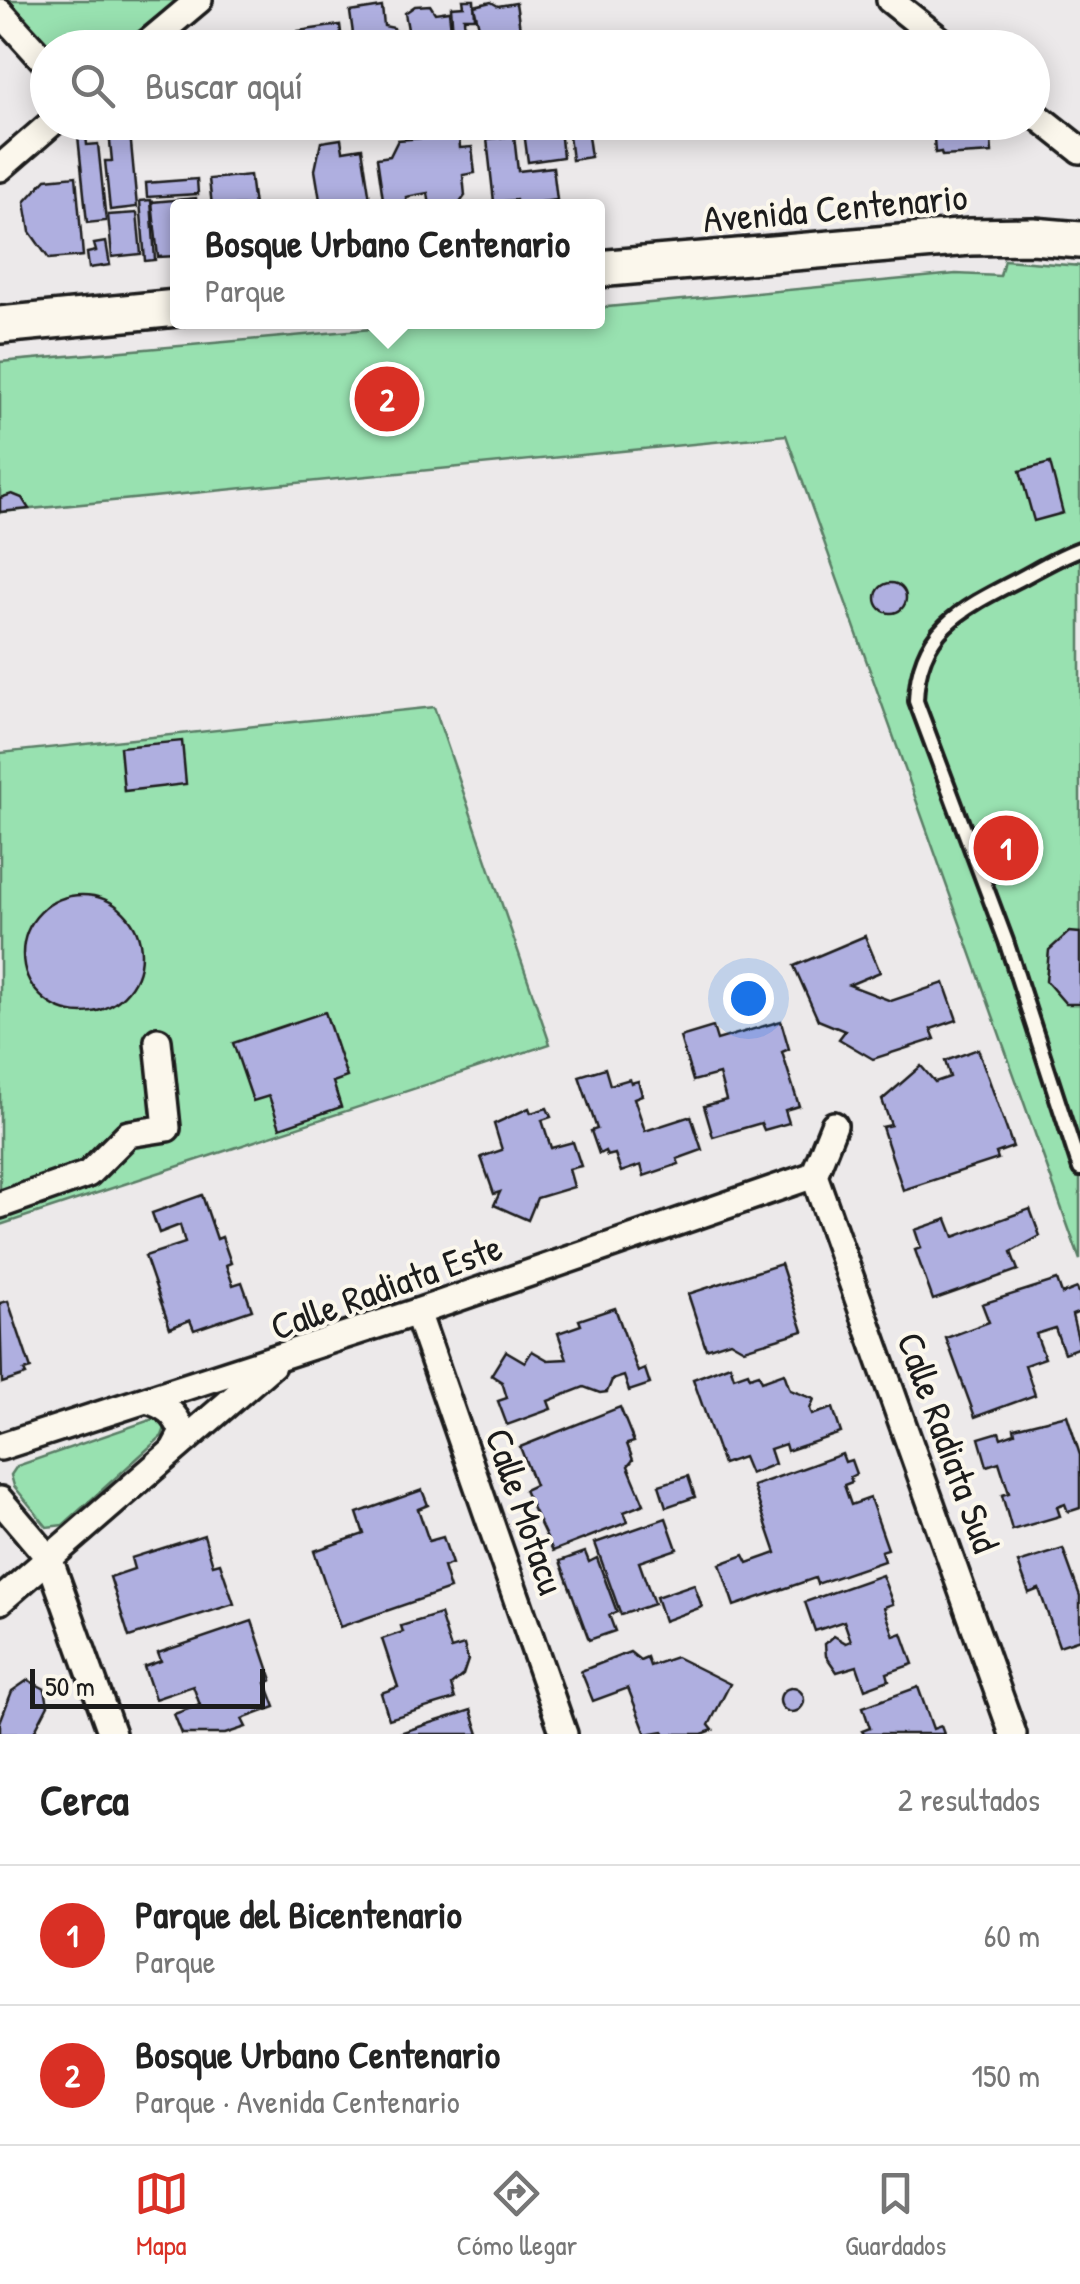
<!DOCTYPE html>
<html lang="es">
<meta charset="utf-8">
<style>
body{margin:0;font-family:"Patrick Hand",sans-serif;background:#f6f6f6;color:#222}
.scale{position:absolute;left:30px;bottom:25px;width:235px;box-sizing:border-box;padding-left:10px;border:5px solid #1c1c1c;border-top:0;font-size:28px;line-height:35px;white-space:nowrap;color:#1c1c1c;-webkit-text-stroke:8px #fbf7ec;paint-order:stroke}
.you{position:absolute;left:748px;top:998px;width:35px;height:35px;margin:-25px;border:8px solid #fff;border-radius:50%;background:#1a73e8;box-shadow:0 0 0 15px #1a73e833}
.badge{display:grid;place-items:center;width:65px;height:65px;border-radius:50%;background:#d93025;color:#fff;font-size:32px;font-weight:700}
.pin{position:absolute;translate:-50% -50%;border:5px solid #fff;box-shadow:0 2px 10px #0006}
.popup{position:absolute;left:170px;top:199px;width:435px;height:130px;box-sizing:border-box;display:grid;place-content:center;border-radius:10px;background:#fff;filter:drop-shadow(0 2px 8px #0005);font-size:32px;white-space:nowrap;color:#767676}
.popup b{font-size:38px;color:#222}
.popup::after{content:'';position:absolute;left:50%;top:100%;margin-left:-20px;border:20px solid transparent;border-top-color:#fff}
.list{margin:0;padding:0;list-style:none}
h2{display:flex;justify-content:space-between;align-items:center;height:130px;margin:0;padding:0 40px;font-size:42px}
h2 small{font-size:32px;font-weight:400;color:#767676}
.list li{display:grid;grid-template-columns:65px 1fr auto;gap:30px;align-items:center;box-sizing:border-box;height:140px;padding:0 40px;border-top:2px solid #e0e0e0}
.list b{display:block;font-size:38px;white-space:nowrap}
.list p{margin:0;font-size:32px;white-space:nowrap;color:#767676}
.list em{font-size:32px;font-style:normal;color:#767676}
.icon{flex:none;width:55px;height:55px;fill:none;stroke:currentColor;stroke-width:2;stroke-linecap:round;stroke-linejoin:round}
.map{position:relative;flex:none;width:1080px;height:1734px;overflow:hidden}
.search{position:absolute;background:#fff;box-shadow:0 5px 25px #0003;left:30px;right:30px;top:30px;height:110px;display:flex;align-items:center;gap:25px;box-sizing:border-box;padding:0 35px;border-radius:55px;color:#767676;font-size:38px}
.sheet{height:410px;background:#fff}
nav{display:flex;justify-content:space-around;align-items:center;box-sizing:border-box;height:140px;border-top:2px solid #e0e0e0;background:#fff;font-size:28px;color:#767676}
nav a{display:grid;justify-items:center;gap:5px}
nav .on{color:#d93025}
.map>svg:first-child{display:block}
.green{fill:#98e1b0;stroke:#5a7e66;stroke-width:2.5}
.building{fill:#afafe0;stroke:#1c1c1c;stroke-width:2.5}
.lines{fill:none;stroke-linecap:round;stroke-linejoin:round}
.service-casing{stroke:#1c1c1c;stroke-width:20}
.minor-casing{stroke:#1c1c1c;stroke-width:32}
.secondary-casing{stroke:#1c1c1c;stroke-width:42}
.service{stroke:#fbf7ec;stroke-width:12}
.minor{stroke:#fbf7ec;stroke-width:25}
.secondary{stroke:#fbf7ec;stroke-width:35}
.labels{text-anchor:middle;dominant-baseline:central;stroke-width:8;stroke-linejoin:round;paint-order:stroke}
.street-label{font-size:38px;fill:#1c1c1c;stroke:#fbf7ec}
</style>
<div class="map">
<svg width="1080" height="1734" viewBox="0 0 1080 1734">
<rect width="100%" height="100%" fill="#ece9ea"/>
<filter id="ink" filterUnits="userSpaceOnUse"><feTurbulence type="fractalNoise" baseFrequency=".01" numOctaves="2"/><feDisplacementMap in="SourceGraphic" scale="20" xChannelSelector="R" yChannelSelector="G"/><feConvolveMatrix kernelMatrix="1 2 1 2 8 2 1 2 1" color-interpolation-filters="sRGB"/></filter>
<g filter="url(#ink)">
<g class="green">
<polygon points="9,0 178,0 118,47 51,48"/>
<polygon points="1004,260 1080,266 1080,1260 786,435 0,512 0,362 450,322 597,322 597,308 956,274 1000,276"/>
<polygon points="434,707 550,1044 0,1225 0,753"/>
<polygon points="153,1419 161,1421 165,1428 162,1436 63,1525 47,1527 14,1486 11,1475 17,1466"/>
</g>
<g class="building">
<polygon points="463,0 474,0 475,18 464,18 465,35 453,35 451,7 464,6"/>
<polygon points="491,2 498,6 516,3 522,42 506,48 484,48 474,6"/>
<polygon points="430,5 435,13 449,11 453,48 417,48 409,35 405,13 415,6"/>
<polygon points="382,7 384,26 394,28 396,42 410,41 410,48 355,48 350,12"/>
<polygon points="340,25 343,48 300,48 298,31"/>
<polygon points="285,38 286,48 244,48 244,42"/>
<polygon points="108,122 129,122 137,207 110,210 105,161 112,161"/>
<polygon points="394,122 435,122 436,127 396,134"/>
<polygon points="534,122 586,122 591,157 572,160 568,128 560,129 563,157 528,162 524,132 535,131"/>
<polygon points="933,122 990,122 992,153 942,156 941,152 935,153"/>
<polygon points="86,135 87,145 98,144 106,221 87,223 78,136"/>
<polygon points="459,135 460,148 472,147 475,173 463,175 465,196 459,204 430,206 428,193 406,197 407,206 384,206 377,158 390,156 398,140"/>
<polygon points="514,136 518,171 553,167 557,200 540,202 541,206 517,206 516,200 494,202 487,139"/>
<polygon points="341,139 343,151 362,148 371,206 321,206 315,170 321,142"/>
<polygon points="250,175 254,206 212,206 209,179"/>
<polygon points="76,176 83,256 49,259 30,232 25,202 46,179"/>
<polygon points="197,179 198,194 147,197 146,183"/>
<polygon points="196,198 196,206 177,206 177,256 158,257 152,202"/>
<polygon points="151,200 155,260 145,261 140,201"/>
<polygon points="137,213 141,254 112,257 108,215"/>
<polygon points="106,242 110,265 89,268 87,253 96,251 94,244"/>
<polygon points="1050,463 1063,513 1034,521 1020,471"/>
<polygon points="12,494 22,498 29,509 0,512 0,498"/>
<circle cx="891" cy="598" r="15"/>
<polygon points="182,741 186,784 124,791 120,747"/>
<circle cx="82" cy="954" r="59"/>
<polygon points="1069,932 1080,933 1080,1004 1066,1004 1046,981 1049,950"/>
<polygon points="865,936 880,972 849,985 891,1001 944,983 957,1020 931,1029 935,1039 873,1059 839,1039 845,1031 818,1020 794,966"/>
<polygon points="325,1012 347,1077 333,1082 341,1107 280,1128 269,1096 253,1101 233,1043"/>
<polygon points="781,1021 789,1049 782,1052 799,1106 785,1110 789,1123 764,1130 761,1123 713,1137 704,1106 726,1100 719,1074 693,1081 680,1037 713,1027 717,1040"/>
<polygon points="978,1049 1013,1147 996,1153 998,1159 903,1190 882,1127 891,1125 882,1100 921,1066 935,1082 950,1077 945,1061"/>
<polygon points="605,1068 610,1085 630,1079 631,1083 638,1081 642,1095 634,1098 645,1131 691,1116 702,1150 677,1159 679,1164 644,1176 641,1165 621,1172 615,1154 607,1156 605,1151 599,1154 591,1131 597,1129 579,1076"/>
<polygon points="529,1108 531,1113 547,1108 551,1117 542,1120 551,1148 573,1142 581,1166 569,1169 574,1187 537,1198 528,1220 494,1205 500,1192 494,1194 481,1157 502,1150 494,1124"/>
<polygon points="202,1195 217,1239 222,1237 231,1263 226,1265 233,1285 242,1282 252,1310 194,1330 190,1320 170,1328 145,1256 185,1243 180,1225 159,1233 152,1213"/>
<polygon points="1030,1209 1040,1236 1011,1252 1018,1270 933,1300 915,1250 921,1248 915,1230 947,1219 954,1237"/>
<polygon points="781,1264 803,1331 744,1349 730,1341 706,1349 688,1294"/>
<polygon points="1057,1280 1062,1294 1077,1288 1080,1295 1080,1312 1072,1315 1080,1347 1064,1353 1055,1328 1036,1334 1045,1358 1025,1365 1035,1395 975,1417 946,1338 989,1322 982,1304"/>
<polygon points="8,1301 31,1369 24,1371 26,1375 2,1383 0,1303"/>
<polygon points="615,1308 638,1372 645,1369 650,1384 629,1391 624,1376 612,1380 607,1392 600,1393 584,1387 548,1401 551,1409 507,1425 498,1401 507,1398 502,1382 491,1375 506,1351 525,1362 532,1351 548,1360 567,1359 558,1333 581,1325 579,1320"/>
<polygon points="730,1365 734,1377 748,1372 750,1377 759,1374 762,1381 784,1373 790,1390 814,1399 810,1409 812,1415 833,1408 841,1433 787,1451 785,1444 770,1449 775,1464 750,1474 743,1457 723,1464 693,1379"/>
<polygon points="620,1407 634,1442 627,1444 633,1460 628,1466 644,1504 624,1512 628,1522 553,1551 524,1490 535,1485 520,1447"/>
<polygon points="1067,1415 1080,1455 1080,1508 1068,1512 1065,1504 1057,1507 1060,1516 1012,1530 1002,1495 1009,1493 999,1462 987,1466 979,1438 999,1432 1001,1438 1015,1433 1014,1428"/>
<polygon points="842,1454 845,1462 851,1460 856,1474 850,1477 852,1482 844,1485 851,1505 870,1498 888,1549 881,1551 884,1561 817,1584 815,1578 734,1606 720,1564 744,1555 748,1563 776,1553 753,1486"/>
<polygon points="688,1476 695,1497 666,1507 659,1485"/>
<polygon points="422,1490 428,1505 418,1509 429,1541 443,1537 452,1564 443,1567 450,1589 340,1627 314,1551 364,1534 357,1513"/>
<polygon points="666,1518 677,1549 639,1562 654,1604 621,1615 595,1543"/>
<polygon points="204,1535 213,1565 220,1563 234,1604 129,1637 110,1577 134,1569 131,1558"/>
<polygon points="1063,1549 1080,1596 1080,1639 1059,1646 1039,1589 1029,1593 1018,1563"/>
<polygon points="585,1552 589,1562 597,1558 617,1612 609,1615 615,1631 589,1640 560,1561"/>
<polygon points="882,1575 893,1604 884,1607 894,1636 902,1633 913,1664 887,1673 889,1680 865,1689 857,1666 837,1672 826,1656 825,1644 834,1636 846,1643 851,1641 844,1621 815,1631 805,1602"/>
<polygon points="694,1584 702,1607 664,1621 656,1597"/>
<polygon points="440,1614 451,1649 464,1645 468,1660 463,1675 451,1685 455,1699 389,1719 381,1693 398,1687 382,1639 403,1632 401,1626"/>
<polygon points="252,1621 272,1680 266,1683 275,1707 242,1719 246,1727 225,1734 182,1734 174,1714 200,1705 193,1686 155,1699 144,1667 161,1661 158,1653"/>
<polygon points="630,1652 640,1660 647,1657 650,1666 676,1657 730,1684 709,1725 713,1730 702,1734 665,1734 663,1731 646,1734 628,1688 593,1701 581,1671"/>
<polygon points="28,1680 45,1689 48,1705 33,1734 0,1734 0,1722 12,1691"/>
<polygon points="918,1687 933,1729 941,1726 944,1734 864,1734 862,1731 870,1728 863,1707"/>
<circle cx="792" cy="1700" r="12"/>
<polygon points="471,1710 479,1734 400,1734 400,1733"/>
</g>
<g class="lines">
<g class="service-casing">
<path id="service" d="M1080 549C1058 557 1037 570 1016 581 959 610 918 631 916 701L1006 941 1080 1169"/>
</g>
<g class="minor-casing">
<g id="minor">
<polyline points="890,0 950,48"/>
<polyline points="0,12 48,65"/>
<polyline points="142,48 199,0"/>
<polyline points="1032,112 1080,150"/>
<polyline points="0,168 53,122"/>
<polyline points="814,1175 1013,1734"/>
<polyline points="0,1205 88,1174 128,1134 167,1128 158,1041"/>
<polyline points="417,1312 564,1734"/>
<path d="M147 1400C166 1406 175 1413 183 1432L174 1449"/>
<polyline points="0,1447 417,1312 814,1175 834,1125"/>
<polyline points="0,1500 49,1558 112,1734"/>
<polyline points="0,1601 272,1365"/>
</g>
</g>
<g class="secondary-casing">
<g id="secondary">
<polyline points="597,269 970,237 1033,236 1080,240"/>
<polyline points="0,325 177,308"/>
</g>
</g>
<use href="#service" class="service"/>
<use href="#minor" class="minor"/>
<use href="#secondary" class="secondary"/>
</g>
</g>
<g class="labels">
<g class="street-label">
<text transform="translate(835 207) rotate(-5)">Avenida Centenario</text>
<text transform="translate(386 1286) rotate(-20)">Calle Radiata Este</text>
<text transform="translate(949 1442) rotate(70)">Calle Radiata Sud</text>
<text transform="translate(526 1511) rotate(71)">Calle Motacu</text>
</g>
</g>
</svg>
<div class="scale">50 m</div>
<div class="you"></div>
<div class="pin badge" style="left:1006px;top:848px">1</div>
<div class="pin badge" style="left:387px;top:399px">2</div>
<div class="popup"><b>Bosque Urbano Centenario</b>Parque</div>
<div class="search"><svg class="icon" aria-label="search" viewBox="0 0 24 24"><circle cx="10" cy="10" r="6"/><path d="M15 15l6 6"/></svg>Buscar aquí</div>
</div>
<section class="sheet">
<h2>Cerca<small>2 resultados</small></h2>
<ul class="list">
<li><span class="badge">1</span><div><b>Parque del Bicentenario</b><p>Parque</p></div><em>60 m</em></li>
<li><span class="badge">2</span><div><b>Bosque Urbano Centenario</b><p>Parque · Avenida Centenario</p></div><em>150 m</em></li>
</ul>
</section>
<nav>
<a class="on"><svg class="icon" aria-label="map" viewBox="0 0 24 24"><path d="M3 6l6-2 6 2 6-2v14l-6 2-6-2-6 2zM9 4v14M15 6v14"/></svg>Mapa</a>
<a><svg class="icon" aria-label="directions" viewBox="0 0 24 24"><path d="M12 3l9 9-9 9-9-9zM9 14v-3h6M13 9l2 2-2 2"/></svg>Cómo llegar</a>
<a><svg class="icon" aria-label="saved" viewBox="0 0 24 24"><path d="M7 4h10v16l-5-4-5 4z"/></svg>Guardados</a>
</nav>
